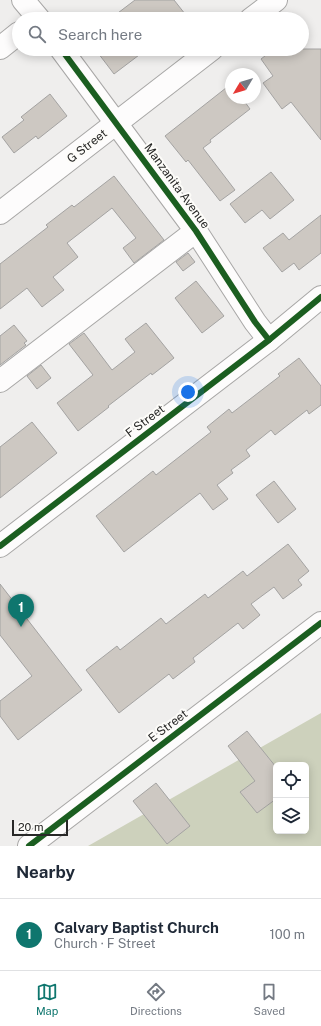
<!DOCTYPE html>
<meta charset="utf-8">
<style>
body{margin:0;font-family:"Public Sans",sans-serif;background:#f2f2f3;color:#1f2937}
.controls{position:absolute;right:12px;bottom:12px;display:grid;overflow:hidden;border-radius:6px;box-shadow:0 2px 10px #0003}
.controls button{width:36px;height:36px;display:grid;place-items:center;padding:0;border:0;border-bottom:1px solid #e0e1e3;background:#fff;color:#1f2937;font:20px sans-serif}
.compass{position:absolute;left:225px;top:68px;width:36px;height:36px;border-radius:50%;background:#fff;box-shadow:0 2px 10px #0003;rotate:232deg}
.scale{position:absolute;left:12px;bottom:10px;width:56px;box-sizing:border-box;padding-left:4px;border:2px solid #282827;border-top:0;font-size:11px;line-height:14px;white-space:nowrap;color:#282827;-webkit-text-stroke:3px #fdfcf9;paint-order:stroke}
.you{position:absolute;left:188px;top:392px;width:14px;height:14px;margin:-10px;border:3px solid #fff;border-radius:50%;background:#1a73e8;box-shadow:0 0 0 6px #1a73e833}
.badge{display:grid;place-items:center;width:26px;height:26px;border-radius:50%;background:#0f766e;color:#fff;font-size:13px;font-weight:700}
.pin{position:absolute;translate:-50% -33px;filter:drop-shadow(0 1px 2px #0008)}
.pin::after{content:'';position:absolute;top:21px;width:14px;height:12px;background:inherit;clip-path:polygon(0 0,100% 0,50% 100%)}
.list{margin:0;padding:0;list-style:none}
h2{display:flex;justify-content:space-between;align-items:center;height:52px;margin:0;padding:0 16px;font-size:17px}
h2 small{font-size:13px;font-weight:400;color:#747a83}
.list li{display:grid;grid-template-columns:26px 1fr auto;gap:12px;align-items:center;box-sizing:border-box;height:72px;padding:0 16px;border-top:1px solid #e0e1e3}
.list b{display:block;font-size:15px;white-space:nowrap}
.list p{margin:0;font-size:13px;white-space:nowrap;color:#747a83}
.list em{font-size:13px;font-style:normal;color:#747a83}
.icon{flex:none;width:22px;height:22px;fill:none;stroke:currentColor;stroke-width:2;stroke-linecap:round;stroke-linejoin:round}
.map{position:relative;flex:none;width:321px;height:846px;overflow:hidden}
.search{position:absolute;background:#fff;box-shadow:0 2px 10px #0003;left:12px;right:12px;top:12px;height:44px;display:flex;align-items:center;gap:10px;box-sizing:border-box;padding:0 14px;border-radius:22px;color:#747a83;font-size:15px}
.sheet{height:124px;background:#fff}
nav{display:flex;justify-content:space-around;align-items:center;box-sizing:border-box;height:56px;border-top:1px solid #e0e1e3;background:#fff;font-size:11px;color:#747a83}
nav a{display:grid;justify-items:center;gap:2px}
nav .on{color:#0f766e}
.map>svg:first-child{display:block}
.forest{fill:#cdd1bc;fill-rule:evenodd}
.building{fill:#cdc8c2;stroke:#a4a3a2}
.lines{fill:none;stroke-linecap:round;stroke-linejoin:round}
.minor-casing{stroke:#a8a7a6;stroke-width:24}
.minor{stroke:#fdfcfc;stroke-width:22}
.cycleway-casing{stroke:#fdfcf9;stroke-width:8}
.cycleway{stroke:#1b5e20;stroke-width:6}
.labels{text-anchor:middle;dominant-baseline:central;stroke-width:4;stroke-linejoin:round;paint-order:stroke}
.street-label{font-size:12px;fill:#282827;stroke:#fdfcf9}
</style>
<div class="map">
<svg width="321" height="846" viewBox="0 0 321 846">
<rect width="100%" height="100%" fill="#efeeed"/>
<path class="forest" d="M321 713V846H88ZM276 765H306V831H276Z"/>
<g class="building">
<polygon points="135,0 174,0 189,19 110,19"/>
<polygon points="95,49 147,49 114,74"/>
<polygon points="274,49 321,49 321,140 291,102 282,109 263,83 273,76 261,59"/>
<polygon points="231,84 231,98 242,98 250,109 210,140 211,142 203,148 235,190 220,201 188,160 186,162 165,136"/>
<polygon points="50,94 67,116 38,139 36,136 14,153 2,137 24,120 21,117"/>
<polygon points="271,172 294,200 270,219 262,210 245,223 230,204"/>
<polygon points="114,176 164,240 134,263 123,248 136,238 112,208 67,243 78,257 53,277 64,290 42,307 27,288 0,309 0,264 48,227 46,225 72,205 74,207"/>
<polygon points="321,215 321,253 299,270 294,263 282,272 263,248 283,233 289,240"/>
<polygon points="188,253 195,262 183,271 176,262"/>
<polygon points="196,281 224,316 202,333 175,298"/>
<polygon points="146,323 174,358 152,375 151,373 108,406 109,407 78,431 57,403 93,375 69,344 84,333 112,370 135,352 125,339"/>
<polygon points="14,325 27,341 24,343 26,345 0,365 0,336"/>
<polygon points="299,358 321,386 321,405 309,414 307,410 275,435 271,430 246,450 250,456 231,470 233,473 217,485 228,499 213,510 200,493 124,552 96,516 153,471 156,475 211,432 207,427 229,409 232,413 280,376 278,374"/>
<polygon points="41,365 51,378 37,389 27,376"/>
<polygon points="32,422 57,453 0,498 0,447"/>
<polygon points="274,481 296,509 278,523 256,495"/>
<polygon points="288,544 309,571 298,580 302,585 283,599 274,587 251,604 260,615 243,629 238,623 193,658 195,662 173,679 169,674 119,713 86,670 117,646 120,650 161,618 166,624 205,594 208,598 243,571 247,576"/>
<polygon points="0,584 82,690 18,740 0,716 0,701 32,676 0,635"/>
<polygon points="247,731 276,767 276,799 257,813 240,792 255,781 228,746"/>
<polygon points="156,783 190,826 167,844 133,801"/>
</g>
<g class="lines">
<g class="minor-casing">
<g id="minor">
<polyline points="23,0 39,19"/>
<polyline points="251,19 276,0"/>
<polyline points="0,48 19,33"/>
<polyline points="61,49 196,231 255,322 269,340"/>
<polyline points="0,213 212,49"/>
<polyline points="0,381 196,231"/>
<polyline points="0,546 269,340 321,297"/>
<polyline points="29,846 321,623"/>
</g>
</g>
<use href="#minor" class="minor"/>
<g class="cycleway-casing">
<g id="cycleway">
<polyline points="61,49 196,231 255,322 269,340"/>
<polyline points="0,546 269,340 321,297"/>
<polyline points="29,846 321,623"/>
</g>
</g>
<use href="#cycleway" class="cycleway"/>
</g>
<g class="labels">
<g class="street-label">
<text transform="translate(87 146) rotate(-38)">G Street</text>
<text transform="translate(177 186) rotate(54)">Manzanita Avenue</text>
<text transform="translate(145 421) rotate(-37)">F Street</text>
<text transform="translate(168 726) rotate(-37)">E Street</text>
</g>
</g>
</svg>
<div class="controls">
<button><svg class="icon" aria-label="locate" viewBox="0 0 24 24"><circle cx="12" cy="12" r="6"/><path d="M12 2v4M12 18v4M2 12h4M18 12h4"/></svg></button>
<button><svg class="icon" aria-label="layers" viewBox="0 0 24 24"><path d="M12 4l9 5-9 5-9-5zM3 14l9 5 9-5"/></svg></button>
</div>
<svg class="compass" viewBox="-18 -18 36 36"><path d="M0-13l5 13h-10z" fill="#e53935"/><path d="M0 13l5-13h-10z" fill="#747a83"/></svg>
<div class="scale">20 m</div>
<div class="you"></div>
<div class="pin badge" style="left:21px;top:627px">1</div>
<div class="search"><svg class="icon" aria-label="search" viewBox="0 0 24 24"><circle cx="10" cy="10" r="6"/><path d="M15 15l6 6"/></svg>Search here</div>
</div>
<section class="sheet">
<h2>Nearby<small></small></h2>
<ul class="list">
<li><span class="badge">1</span><div><b>Calvary Baptist Church</b><p>Church · F Street</p></div><em>100 m</em></li>
</ul>
</section>
<nav>
<a class="on"><svg class="icon" aria-label="map" viewBox="0 0 24 24"><path d="M3 6l6-2 6 2 6-2v14l-6 2-6-2-6 2zM9 4v14M15 6v14"/></svg>Map</a>
<a><svg class="icon" aria-label="directions" viewBox="0 0 24 24"><path d="M12 3l9 9-9 9-9-9zM9 14v-3h6M13 9l2 2-2 2"/></svg>Directions</a>
<a><svg class="icon" aria-label="saved" viewBox="0 0 24 24"><path d="M7 4h10v16l-5-4-5 4z"/></svg>Saved</a>
</nav>
